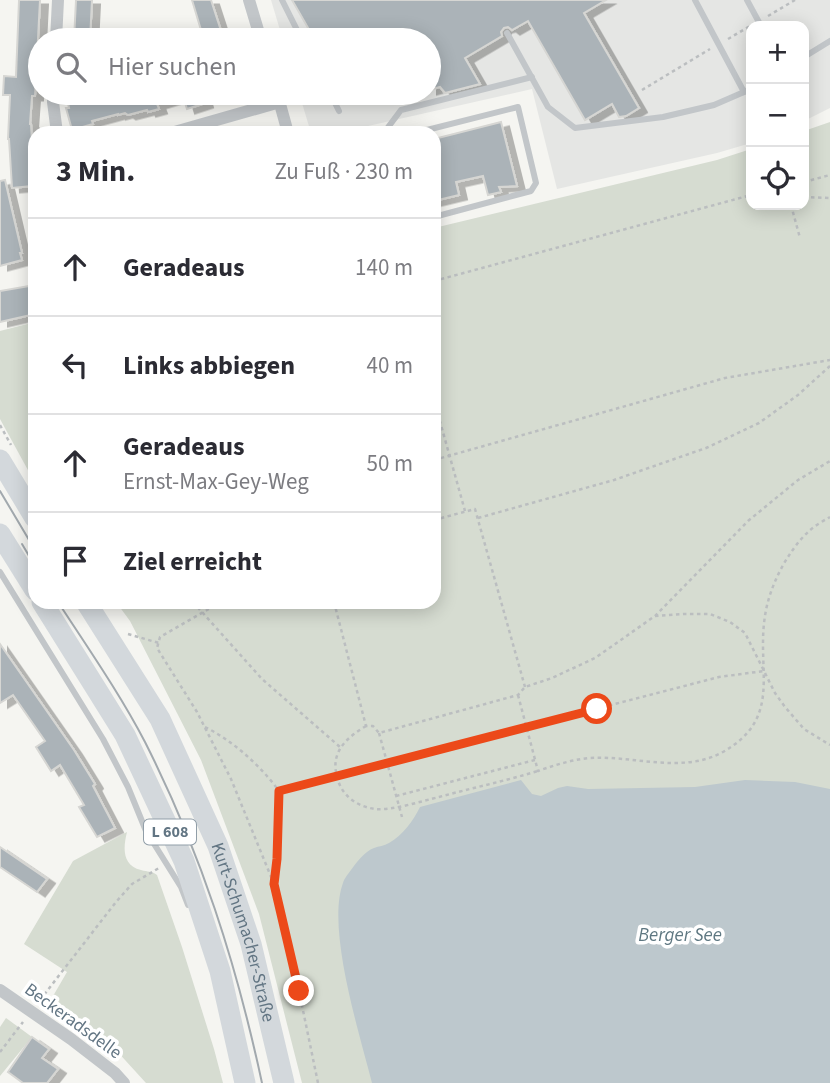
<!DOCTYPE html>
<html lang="de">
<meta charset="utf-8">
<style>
body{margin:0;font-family:"Source Sans 3",sans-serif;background:#f2f2f3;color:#2b2b33}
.controls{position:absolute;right:21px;top:21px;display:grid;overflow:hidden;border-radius:14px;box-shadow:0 4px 18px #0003}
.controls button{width:63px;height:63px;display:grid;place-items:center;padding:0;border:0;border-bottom:2px solid #e1e1e2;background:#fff;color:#2b2b33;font:35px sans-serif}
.stop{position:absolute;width:21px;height:21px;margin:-16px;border:5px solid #ec4919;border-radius:50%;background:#fff}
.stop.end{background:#ec4919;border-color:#fff;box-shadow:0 2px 7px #0008}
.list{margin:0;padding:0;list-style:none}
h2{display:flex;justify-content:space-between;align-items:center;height:91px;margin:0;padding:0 28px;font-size:30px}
h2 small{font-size:23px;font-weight:400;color:#7c7c81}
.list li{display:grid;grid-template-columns:46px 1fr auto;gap:21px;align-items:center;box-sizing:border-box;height:98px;padding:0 28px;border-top:2px solid #e1e1e2}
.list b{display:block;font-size:26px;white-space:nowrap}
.list p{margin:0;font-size:23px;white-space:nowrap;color:#7c7c81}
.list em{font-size:23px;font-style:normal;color:#7c7c81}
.icon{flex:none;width:38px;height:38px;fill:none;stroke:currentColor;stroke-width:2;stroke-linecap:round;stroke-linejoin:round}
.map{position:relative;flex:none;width:830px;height:1083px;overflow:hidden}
.search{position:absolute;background:#fff;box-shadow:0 4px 18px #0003;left:28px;top:28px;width:413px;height:77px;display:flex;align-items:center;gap:18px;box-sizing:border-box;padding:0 24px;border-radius:38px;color:#7c7c81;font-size:26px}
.panel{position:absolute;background:#fff;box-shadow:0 4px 18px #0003;left:28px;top:126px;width:413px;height:483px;border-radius:21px}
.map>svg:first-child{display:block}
.built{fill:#e5e6e4}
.green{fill:#d6dcd1}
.water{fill:#bdc8cd}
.building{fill:#abb3b8;stroke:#d6d6d3;stroke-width:2;filter:url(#shadow)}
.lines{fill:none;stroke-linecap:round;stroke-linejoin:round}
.path{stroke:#bbbec0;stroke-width:2.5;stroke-dasharray:3.5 3.5;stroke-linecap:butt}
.lane{stroke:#c2c6c9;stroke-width:6}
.street{stroke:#c2c6c9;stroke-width:12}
.primary{stroke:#d3d8dc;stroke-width:21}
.tram{stroke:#a2a9ae;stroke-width:2}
.route{stroke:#ec4919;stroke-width:9}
.labels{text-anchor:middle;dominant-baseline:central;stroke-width:7;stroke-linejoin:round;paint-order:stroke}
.shield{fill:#fff;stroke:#919ea8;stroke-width:2}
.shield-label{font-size:16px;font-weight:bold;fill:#627583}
.street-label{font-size:18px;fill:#627583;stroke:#fff}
.water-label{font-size:19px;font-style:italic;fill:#5e7781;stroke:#fff}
</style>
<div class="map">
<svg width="830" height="1083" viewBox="0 0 830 1083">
<defs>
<filter id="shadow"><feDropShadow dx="8" dy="4.5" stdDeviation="0" flood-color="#0004"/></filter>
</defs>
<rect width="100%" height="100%" fill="#f5f5f1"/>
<polygon class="built" points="271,0 830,0 830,108 804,121 804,26 751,26 751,143 717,153 557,189 532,89 337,133 311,133 299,93 429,93 429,40 283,40"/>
<g class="green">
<polygon points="830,122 830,1083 302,1083 259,914 201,760 130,621 116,602 434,602 434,228 717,160 751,149 751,205 804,205 804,131"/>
<polygon points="35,322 35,483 0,419 0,331"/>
<path d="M127 832C123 848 122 865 141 870 148 872 152 871 157 875L182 947 214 1049 223 1083H146L115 1049 49 1003 67 972 24 944 73 861Z"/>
<polygon points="6,1018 32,1037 0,1076 0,1027"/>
</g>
<path class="water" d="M521 780 532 794 541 796 558 788 567 786 588 789 695 787 745 780 795 782 830 789V1083H372C360 1035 326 929 343 883 344 879 348 874 351 870 356 863 365 851 374 848 379 846 384 846 389 843 403 835 413 821 420 807Z"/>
<g class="building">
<polygon points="19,0 40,0 35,96 32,96 30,124 31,124 34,178 31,178 32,186 12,188 9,139 8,139 10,95 3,95 4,76 16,77"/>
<polygon points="76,0 92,0 90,40 74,40"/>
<polygon points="192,0 211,0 224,40 204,40"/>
<polygon points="292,0 606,0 584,13 639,108 626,116 619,117 612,104 585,120 528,21 512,30 508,27 504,28 501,32 502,36 465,58 480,84 445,93 440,87 429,90 429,40 315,40"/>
<polygon points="106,93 182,93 183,96 157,104 159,109 148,112 147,110 128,115 125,113 118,115 118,114 92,121 93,124 72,130 66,108 69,108 68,103"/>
<polygon points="182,93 202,93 205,103 187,109"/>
<polygon points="501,122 517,186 499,187 501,192 488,195 483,176 456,182 459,195 434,201 434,139"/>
<polygon points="5,180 22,253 20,253 22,260 0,266 0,181"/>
<polygon points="35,285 35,314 0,322 0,291"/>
<polygon points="0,644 74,750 95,784 93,786 115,828 97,837 79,807 84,805 60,765 51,771 36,747 45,741 13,695 0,703"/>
<polygon points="0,847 47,879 37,892 0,867"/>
<polygon points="32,1037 49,1049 42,1058 58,1069 47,1083 23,1083 8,1072"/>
</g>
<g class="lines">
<g class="path">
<polyline points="768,16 795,0"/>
<polyline points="728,39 750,26"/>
<polyline points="642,90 710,49"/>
<polyline points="804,182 830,175"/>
<polyline points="804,197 830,198"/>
<polyline points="791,205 800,238"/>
<polyline points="434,281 751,195"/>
<polyline points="434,400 465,511"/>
<polyline points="0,425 11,445"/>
<polyline points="434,460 725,378 830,360"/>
<polyline points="478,518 614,480 706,448 759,423 798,395 830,366"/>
<polyline points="434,520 475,509 525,687"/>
<polyline points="193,602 262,679 340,747"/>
<polyline points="221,602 160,637 157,648 197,712 231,779 274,884 299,991 318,1083"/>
<polyline points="334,602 366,726 373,726 379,733 518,695 525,687 552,678 595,658 655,616 748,521 798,480 830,461"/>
<polyline points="655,616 684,614 710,614 730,622 745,633 775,693 785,707 804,729 830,745"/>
<polyline points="128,634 159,643"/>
<path d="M518 695 538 771C555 765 571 760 589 758 633 755 680 774 721 753 784 719 756 671 765 616 769 587 787 552 808 532 814 526 823 521 830 517"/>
<path d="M366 726C349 736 332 750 336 772 339 793 354 806 375 809 391 811 422 801 439 797 472 788 505 781 538 771"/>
<path d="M205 727C233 741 260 765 279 791"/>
<polyline points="379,733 402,817"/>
<polyline points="396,796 535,760"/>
<polyline points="274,884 277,859 279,791 719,677 764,671"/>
<polyline points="40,1000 116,902 132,884 159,868"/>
<polyline points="0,1052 23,1022"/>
</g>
<g class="lane">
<polyline points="282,0 302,40"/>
<polyline points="695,0 744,92 751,88"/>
<polyline points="747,0 761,26"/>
<polyline points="507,33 548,107 575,128 663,117 714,105 744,92"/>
<polyline points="804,57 830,41"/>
<polyline points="330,93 339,111"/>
<polyline points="386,130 403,133"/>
<polyline points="374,133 386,130 401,110 532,77"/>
<polyline points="415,133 518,107 536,183 531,191 434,217"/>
<polyline points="35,210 33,220 35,233"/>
<polyline points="0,572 103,739 128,787 146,831 181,887 188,905"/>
</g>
<g class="street">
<polyline points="249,0 261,40"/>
<polyline points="56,40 58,0"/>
<polyline points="53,93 53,102 57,133"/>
<polyline points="277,93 288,133"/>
<polyline points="171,133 280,102"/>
<polyline points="0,990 71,1039 115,1073 124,1083"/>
</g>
<g class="primary">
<polyline points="0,460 35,518"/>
<polyline points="0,534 35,590"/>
<polyline points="42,602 125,735 184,861 220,971 245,1083"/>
<path id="s1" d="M86 602 160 719 218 846 251 944 284 1083"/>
</g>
<g class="tram">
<polyline points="0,491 35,550"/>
<polyline points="22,544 35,566"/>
<path d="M58 602C88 648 120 694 145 742 201 853 236 962 262 1083"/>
</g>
</g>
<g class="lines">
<polyline class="route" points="299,991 274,884 277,859 279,791 597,709"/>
</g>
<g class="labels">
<rect class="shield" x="144" y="819.5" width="52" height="25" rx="5"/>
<g class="shield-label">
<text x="170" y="832">L 608</text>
</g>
<g class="street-label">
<text stroke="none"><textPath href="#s1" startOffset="368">Kurt-Schumacher-Straße</textPath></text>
<text transform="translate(73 1021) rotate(36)">Beckeradsdelle</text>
</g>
<g class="water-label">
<text x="680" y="935">Berger See</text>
</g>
</g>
</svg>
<div class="controls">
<button>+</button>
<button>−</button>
<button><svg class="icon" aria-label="locate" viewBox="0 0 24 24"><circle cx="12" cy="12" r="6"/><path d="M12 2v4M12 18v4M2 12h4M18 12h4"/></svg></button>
</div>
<div class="stop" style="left:597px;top:709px"></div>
<div class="stop end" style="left:299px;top:991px"></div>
<div class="search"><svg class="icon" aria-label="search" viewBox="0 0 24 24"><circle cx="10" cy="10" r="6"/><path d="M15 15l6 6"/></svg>Hier suchen</div>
<section class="panel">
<h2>3 Min.<small>Zu Fuß · 230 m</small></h2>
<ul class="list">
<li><svg class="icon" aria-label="ahead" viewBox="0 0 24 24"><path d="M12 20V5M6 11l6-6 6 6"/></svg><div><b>Geradeaus</b></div><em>140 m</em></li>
<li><svg class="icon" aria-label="left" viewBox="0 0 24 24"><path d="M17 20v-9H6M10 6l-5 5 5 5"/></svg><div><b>Links abbiegen</b></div><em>40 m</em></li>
<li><svg class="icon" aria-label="ahead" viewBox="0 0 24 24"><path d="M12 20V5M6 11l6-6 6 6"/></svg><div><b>Geradeaus</b><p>Ernst-Max-Gey-Weg</p></div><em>50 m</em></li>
<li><svg class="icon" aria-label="arrive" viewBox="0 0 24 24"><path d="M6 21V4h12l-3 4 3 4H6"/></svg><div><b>Ziel erreicht</b></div></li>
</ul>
</section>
</div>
